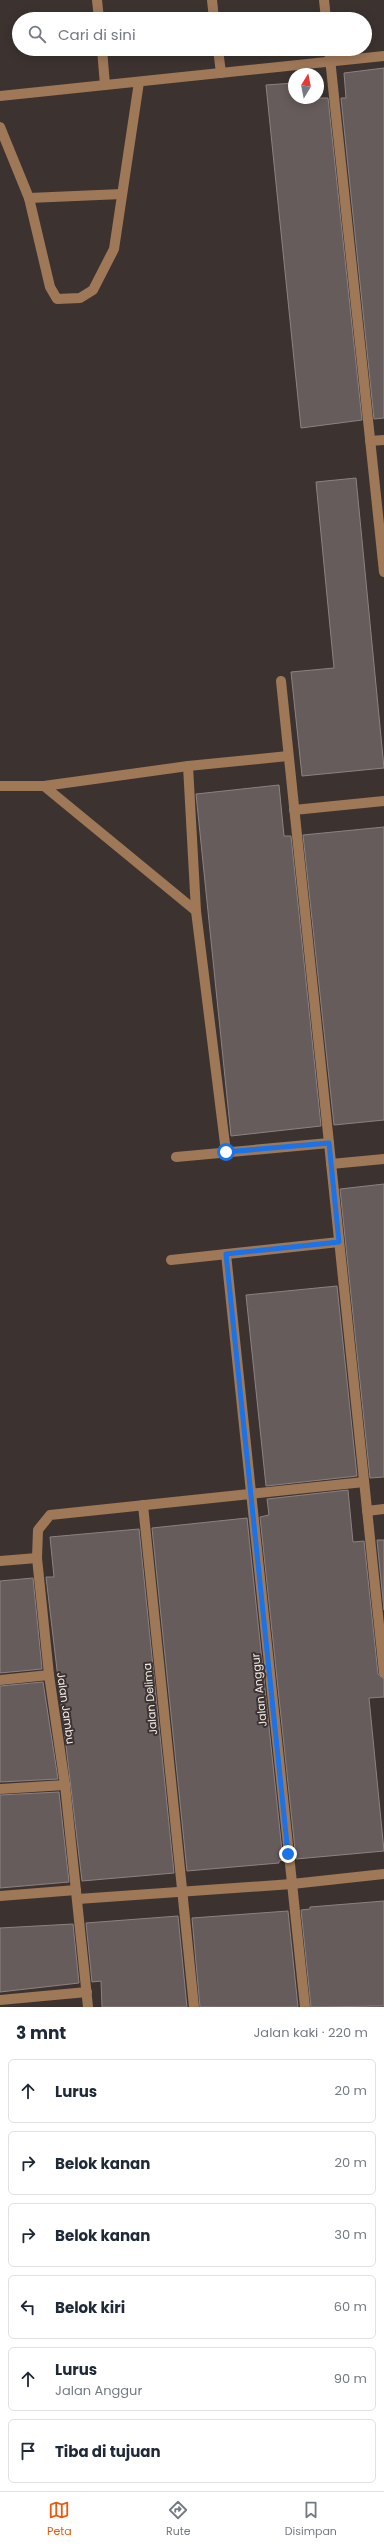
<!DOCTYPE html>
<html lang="id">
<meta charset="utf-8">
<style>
body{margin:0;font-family:Poppins,sans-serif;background:#f6f6f7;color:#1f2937}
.compass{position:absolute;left:288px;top:68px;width:36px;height:36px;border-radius:50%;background:#fff;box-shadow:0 2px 10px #0003;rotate:10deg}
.stop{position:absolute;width:12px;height:12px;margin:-9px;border:3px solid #1a73e8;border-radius:50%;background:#fff}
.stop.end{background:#1a73e8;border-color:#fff;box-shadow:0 1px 4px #0008}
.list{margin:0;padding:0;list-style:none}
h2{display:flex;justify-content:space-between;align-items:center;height:52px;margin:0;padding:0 16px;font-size:17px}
h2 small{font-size:13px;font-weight:400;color:#747a83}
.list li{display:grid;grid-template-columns:26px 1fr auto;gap:12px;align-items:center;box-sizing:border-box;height:64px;margin:0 8px 8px;padding:0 8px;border:1px solid #e0e1e3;border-radius:6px}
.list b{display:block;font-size:15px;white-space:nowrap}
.list p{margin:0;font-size:13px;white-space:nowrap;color:#747a83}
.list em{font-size:13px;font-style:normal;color:#747a83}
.icon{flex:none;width:22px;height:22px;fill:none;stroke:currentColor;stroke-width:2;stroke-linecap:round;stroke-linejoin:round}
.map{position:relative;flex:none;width:384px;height:2007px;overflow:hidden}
.search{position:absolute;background:#fff;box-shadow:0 2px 10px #0003;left:12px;right:12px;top:12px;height:44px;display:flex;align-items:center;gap:10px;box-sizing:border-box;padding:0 14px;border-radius:22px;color:#747a83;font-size:15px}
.sheet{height:484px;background:#fff}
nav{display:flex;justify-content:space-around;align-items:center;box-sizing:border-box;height:56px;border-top:1px solid #e0e1e3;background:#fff;font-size:11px;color:#747a83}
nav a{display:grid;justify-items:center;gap:2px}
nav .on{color:#ea580c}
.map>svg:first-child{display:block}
.building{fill:#665c5b;stroke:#8d8281}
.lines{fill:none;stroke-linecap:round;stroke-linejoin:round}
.minor{stroke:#9f7858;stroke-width:10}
.route{stroke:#1a73e8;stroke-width:5}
.labels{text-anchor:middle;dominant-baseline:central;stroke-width:4;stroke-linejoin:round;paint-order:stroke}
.street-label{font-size:11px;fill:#f4eeec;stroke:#3c3330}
</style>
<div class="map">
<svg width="384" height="2007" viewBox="0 0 384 2007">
<rect width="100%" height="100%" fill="#3c3330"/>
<g class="building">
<polygon points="384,68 384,418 374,419 341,98 346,98 344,73"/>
<polygon points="294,83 294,98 328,98 362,420 301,428 266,85"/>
<polygon points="356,478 384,768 302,776 291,672 334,668 316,482"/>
<polygon points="279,785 284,836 291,836 321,1126 231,1136 196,794"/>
<polygon points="384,827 384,1120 334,1125 303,835"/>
<polygon points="384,1184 384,1477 370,1478 340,1189"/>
<polygon points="337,1286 357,1476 266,1486 246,1295"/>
<polygon points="348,1490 353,1542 364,1541 378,1674 384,1679 384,1697 369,1698 384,1851 296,1859 260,1517 269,1515 267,1499"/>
<polygon points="247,1518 283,1860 279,1861 279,1863 187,1871 152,1528"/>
<polygon points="139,1529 174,1873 82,1881 46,1577 54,1577 50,1537"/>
<polygon points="377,1540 384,1540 384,1610"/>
<polygon points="33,1578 42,1669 0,1673 0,1581"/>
<polygon points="43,1682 58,1779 0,1782 0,1686"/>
<polygon points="59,1792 69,1882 0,1888 0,1795"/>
<polygon points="384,1901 384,2006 311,2007 301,1910 310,1909 310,1907"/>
<polygon points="288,1911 298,2007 200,2007 192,1918"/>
<polygon points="178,1916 187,2007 102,2007 101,1981 92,1982 86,1923"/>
<polygon points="73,1924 79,1983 0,1992 0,1928"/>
</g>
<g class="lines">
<g class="minor">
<polyline points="97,0 99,19"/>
<polyline points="212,0 214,19"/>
<polyline points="324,0 326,19"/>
<polyline points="102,49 105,85"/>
<polyline points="218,49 221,73"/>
<polyline points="329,49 384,572"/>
<polyline points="0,96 384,56"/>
<polyline points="0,127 29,198 50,287 57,299 80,298 93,290 114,249 139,82"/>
<polyline points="29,198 122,194"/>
<polyline points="370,441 384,440"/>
<polyline points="281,681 384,1673"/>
<polyline points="188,766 196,911 226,1152"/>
<polyline points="0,786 44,786 188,766 288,756"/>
<polyline points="44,786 196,911"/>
<polyline points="294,810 384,801"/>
<polyline points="176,1157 329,1143"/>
<polyline points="331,1164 384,1159"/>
<polyline points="226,1254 305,2007"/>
<polyline points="171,1260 339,1242"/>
<polyline points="143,1505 194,2007"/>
<polyline points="367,1511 384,1509"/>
<polyline points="0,1561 37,1558"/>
<polyline points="0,1680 49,1675"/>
<polyline points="0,1789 65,1785"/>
<polyline points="0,1896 76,1890"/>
<polyline points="78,1899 292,1884 384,1874"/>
<polyline points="0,2000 87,1992"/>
<polyline points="88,2007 65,1785 49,1675 37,1558 38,1530 50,1515 364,1482"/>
</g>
</g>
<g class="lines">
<polyline class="route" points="226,1152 329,1143 339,1242 226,1254 288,1854"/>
</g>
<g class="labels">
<g class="street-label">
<text transform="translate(259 1690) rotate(-96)">Jalan Anggur</text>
<text transform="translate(150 1699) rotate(-95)">Jalan Delima</text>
<text transform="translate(66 1708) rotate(82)">Jalan Jambu</text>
</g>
</g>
</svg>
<svg class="compass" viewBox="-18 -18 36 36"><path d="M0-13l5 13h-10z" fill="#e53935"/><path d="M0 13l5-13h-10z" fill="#747a83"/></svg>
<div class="stop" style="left:226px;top:1152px"></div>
<div class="stop end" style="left:288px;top:1854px"></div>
<div class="search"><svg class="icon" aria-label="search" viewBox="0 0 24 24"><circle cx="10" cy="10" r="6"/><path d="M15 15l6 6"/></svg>Cari di sini</div>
</div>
<section class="sheet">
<h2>3 mnt<small>Jalan kaki · 220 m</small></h2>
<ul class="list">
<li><svg class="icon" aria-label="ahead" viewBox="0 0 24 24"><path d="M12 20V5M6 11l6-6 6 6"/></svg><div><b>Lurus</b></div><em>20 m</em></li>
<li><svg class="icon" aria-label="right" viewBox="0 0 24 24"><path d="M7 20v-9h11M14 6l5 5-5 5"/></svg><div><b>Belok kanan</b></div><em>20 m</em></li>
<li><svg class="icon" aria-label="right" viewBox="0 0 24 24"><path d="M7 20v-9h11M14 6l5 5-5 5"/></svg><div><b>Belok kanan</b></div><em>30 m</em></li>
<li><svg class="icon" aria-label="left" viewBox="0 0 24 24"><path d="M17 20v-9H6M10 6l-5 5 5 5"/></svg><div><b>Belok kiri</b></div><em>60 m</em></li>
<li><svg class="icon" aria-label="ahead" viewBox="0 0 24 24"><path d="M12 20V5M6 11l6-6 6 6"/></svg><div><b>Lurus</b><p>Jalan Anggur</p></div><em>90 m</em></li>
<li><svg class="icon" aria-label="arrive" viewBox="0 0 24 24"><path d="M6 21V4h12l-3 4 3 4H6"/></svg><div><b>Tiba di tujuan</b></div></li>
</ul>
</section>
<nav>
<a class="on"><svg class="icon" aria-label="map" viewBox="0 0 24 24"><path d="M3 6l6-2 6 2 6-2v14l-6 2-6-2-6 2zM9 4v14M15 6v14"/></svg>Peta</a>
<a><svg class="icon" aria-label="directions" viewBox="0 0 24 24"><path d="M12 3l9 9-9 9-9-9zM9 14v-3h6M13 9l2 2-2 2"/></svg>Rute</a>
<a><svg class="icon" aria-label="saved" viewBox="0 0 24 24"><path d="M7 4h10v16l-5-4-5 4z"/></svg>Disimpan</a>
</nav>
